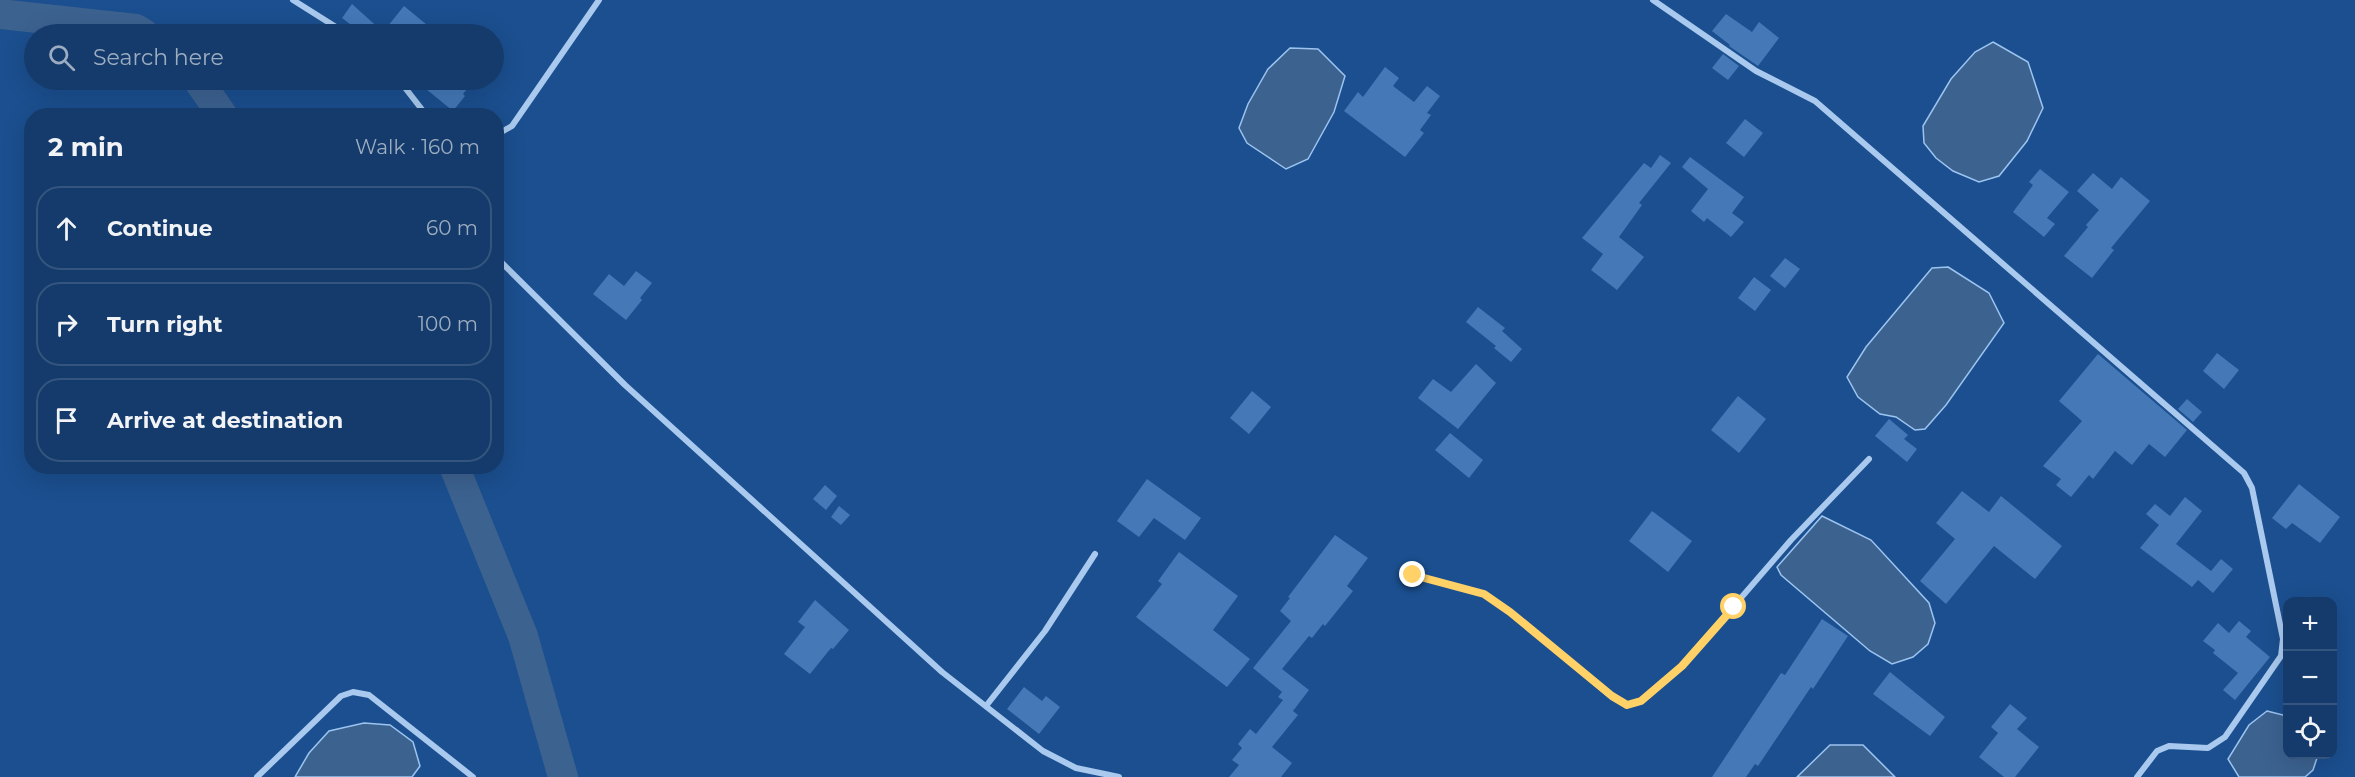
<!DOCTYPE html>
<meta charset="utf-8">
<style>
body{margin:0;font-family:Montserrat,sans-serif;background:#214673;color:#f1f3f6}
.controls{position:absolute;right:18px;bottom:18px;display:grid;overflow:hidden;border-radius:12px;box-shadow:0 6px 24px #0002}
.controls button{width:54px;height:54px;display:grid;place-items:center;padding:0;border:0;border-bottom:2px solid #33557e;background:#143b6b;color:#f1f3f6;font:30px sans-serif}
.stop{position:absolute;width:18px;height:18px;margin:-14px;border:4px solid #ffd166;border-radius:50%;background:#fff}
.stop.end{background:#ffd166;border-color:#fff;box-shadow:0 2px 6px #0008}
.list{margin:0;padding:0;list-style:none}
h2{display:flex;justify-content:space-between;align-items:center;height:78px;margin:0;padding:0 24px;font-size:26px}
h2 small{font-size:20px;font-weight:400;color:#9dadc1}
.list li{display:grid;grid-template-columns:39px 1fr auto;gap:18px;align-items:center;box-sizing:border-box;height:84px;margin:0 12px 12px;padding:0 12px;border:2px solid #33557e;border-radius:24px}
.list b{display:block;font-size:22px;white-space:nowrap}
.list em{font-size:20px;font-style:normal;color:#9dadc1}
.icon{flex:none;width:33px;height:33px;fill:none;stroke:currentColor;stroke-width:2;stroke-linecap:round;stroke-linejoin:round}
.map{position:relative;flex:none;width:2355px;height:777px;overflow:hidden}
.search{position:absolute;background:#143b6b;box-shadow:0 6px 24px #0002;left:24px;top:24px;width:480px;height:66px;display:flex;align-items:center;gap:15px;box-sizing:border-box;padding:0 21px;border-radius:33px;color:#9dadc1;font-size:22px}
.panel{position:absolute;background:#143b6b;box-shadow:0 6px 24px #0002;left:24px;top:108px;width:480px;height:366px;border-radius:24px}
.map>svg:first-child{display:block}
.water{fill:#3c6290;stroke:#9cc4f0;stroke-width:1.5}
.lines{fill:none;stroke-linecap:round;stroke-linejoin:round}
.river{stroke:#3c6290;stroke-width:30}
.building{fill:#4478b7}
.street{stroke:#a9c9ee;stroke-width:6}
.route{stroke:#ffd166;stroke-width:8}
</style>
<div class="map">
<svg width="2355" height="777" viewBox="0 0 2355 777">
<rect width="100%" height="100%" fill="#1b4f8f"/>
<g class="water">
<polygon points="1993,42 2028,62 2043,108 2027,141 1999,176 1979,182 1953,171 1936,158 1924,143 1923,126 1951,79 1975,52"/>
<polygon points="1290,48 1318,49 1345,76 1334,112 1308,159 1286,169 1247,143 1239,128 1248,104 1268,69"/>
<polygon points="1948,267 1989,293 2004,323 1946,405 1925,429 1915,430 1896,417 1880,414 1858,397 1847,377 1866,347 1932,268"/>
<polygon points="1822,516 1871,540 1929,603 1935,623 1928,644 1913,657 1892,664 1870,651 1781,575 1777,567"/>
<polygon points="2267,711 2287,716 2288,754 2318,755 2313,770 2305,777 2239,777 2228,759 2249,725"/>
<polygon points="364,723 390,725 413,742 420,766 412,777 295,777 309,753 329,731"/>
<polygon points="1830,745 1863,745 1895,777 1797,777"/>
</g>
<g class="lines">
<g class="river">
<polyline points="0,14 136,29 144,34"/>
<polyline points="198,80 223,116"/>
<polyline points="454,466 523,636 563,777"/>
</g>
</g>
<g class="building">
<polygon points="352,4 383,32 404,6 438,34 363,34 342,18"/>
<polygon points="1726,14 1752,32 1759,22 1779,38 1758,66 1729,46 1730,45 1712,31"/>
<polygon points="1723,54 1739,66 1728,80 1712,68"/>
<polygon points="1385,67 1399,78 1393,86 1414,102 1427,86 1440,96 1427,113 1431,115 1420,130 1424,133 1405,157 1344,111 1358,92 1363,97"/>
<polygon points="415,80 474,80 463,94 465,96 453,111"/>
<polygon points="1745,119 1763,133 1744,157 1726,143"/>
<polygon points="1660,155 1671,163 1639,203 1642,205 1619,237 1644,257 1617,290 1591,270 1603,254 1582,238 1644,163 1651,168"/>
<polygon points="1690,157 1744,197 1732,213 1744,222 1731,237 1707,218 1704,222 1691,211 1708,189 1682,167"/>
<polygon points="2040,169 2069,192 2047,218 2055,224 2044,237 2013,212 2033,185 2029,182"/>
<polygon points="2093,173 2112,189 2121,177 2150,201 2111,248 2114,250 2092,278 2064,256 2088,227 2086,225 2099,210 2077,191"/>
<polygon points="1785,258 1800,269 1785,288 1770,276"/>
<polygon points="636,271 652,283 640,298 642,300 626,320 593,294 609,274 624,286"/>
<polygon points="1754,277 1771,290 1755,311 1738,298"/>
<polygon points="1478,307 1505,328 1502,331 1522,349 1511,362 1494,348 1496,346 1466,322"/>
<polygon points="2217,353 2239,370 2224,389 2203,371"/>
<polygon points="2098,354 2187,430 2165,457 2149,444 2132,465 2115,451 2093,479 2089,475 2071,497 2056,485 2061,479 2043,466 2082,421 2059,401"/>
<polygon points="1476,364 1496,383 1458,429 1418,398 1433,379 1451,392"/>
<polygon points="1252,391 1271,407 1249,434 1230,418"/>
<polygon points="1738,396 1766,419 1739,453 1711,430"/>
<polygon points="2187,399 2202,412 2193,422 2178,409"/>
<polygon points="1889,419 1908,435 1904,439 1917,449 1907,462 1875,436"/>
<polygon points="1450,433 1483,460 1469,478 1435,450"/>
<polygon points="1147,479 1201,518 1185,540 1154,518 1139,537 1117,521"/>
<polygon points="2299,484 2340,517 2320,543 2292,523 2286,529 2272,518"/>
<polygon points="825,485 837,496 826,510 813,499"/>
<polygon points="1962,491 1989,512 2001,496 2062,546 2035,579 1994,546 1946,604 1920,581 1955,539 1936,523"/>
<polygon points="2185,497 2202,511 2176,544 2211,571 2221,559 2233,569 2213,593 2198,580 2192,587 2140,548 2159,525 2146,514 2155,504 2170,516"/>
<polygon points="839,506 850,515 841,525 831,517"/>
<polygon points="1652,511 1692,541 1668,572 1629,541"/>
<polygon points="1335,535 1368,558 1347,586 1353,591 1325,626 1323,624 1312,638 1309,636 1282,669 1309,690 1293,711 1298,715 1272,747 1292,763 1281,777 1229,777 1239,765 1232,760 1242,748 1238,744 1250,729 1256,734 1283,700 1278,697 1282,692 1253,668 1291,621 1280,611 1290,598 1288,597"/>
<polygon points="1179,552 1238,596 1213,630 1250,659 1227,687 1136,617 1162,584 1158,581"/>
<polygon points="815,600 849,630 833,649 831,648 810,674 784,654 805,627 798,622"/>
<polygon points="1822,619 1848,636 1813,689 1811,687 1758,766 1755,764 1746,777 1712,777 1781,673 1785,675"/>
<polygon points="2239,621 2251,631 2246,637 2270,657 2235,700 2223,690 2238,673 2213,653 2215,650 2203,641 2218,623 2229,633"/>
<polygon points="1890,672 1945,717 1930,736 1873,694"/>
<polygon points="1024,687 1042,701 1046,696 1060,707 1039,734 1007,709"/>
<polygon points="2010,704 2027,718 2017,729 2039,747 2015,777 2004,777 1979,757 1998,733 1991,727"/>
</g>
<g class="lines">
<g class="street">
<polyline points="293,0 347,34"/>
<polyline points="1653,0 1756,71 1815,101 2244,473 2252,488 2283,639 2281,656 2225,737 2208,748 2169,746 2157,751 2137,777"/>
<polyline points="399,80 427,116"/>
<polyline points="496,135 512,126 599,0"/>
<polyline points="496,257 625,385 942,672 1043,751 1076,768 1119,777"/>
<polyline points="1413,575 1484,594 1510,612 1612,697 1627,705 1641,701 1682,666 1791,540 1869,459"/>
<polyline points="986,706 1045,631 1095,554"/>
<polyline points="257,777 341,696 353,692 369,695 473,777"/>
</g>
</g>
<g class="lines">
<polyline class="route" points="1413,575 1484,594 1510,612 1612,696 1627,705 1641,701 1682,666 1734,607"/>
</g>
</svg>
<div class="controls">
<button>+</button>
<button>−</button>
<button><svg class="icon" aria-label="locate" viewBox="0 0 24 24"><circle cx="12" cy="12" r="6"/><path d="M12 2v4M12 18v4M2 12h4M18 12h4"/></svg></button>
</div>
<div class="stop" style="left:1734px;top:607px"></div>
<div class="stop end" style="left:1413px;top:575px"></div>
<div class="search"><svg class="icon" aria-label="search" viewBox="0 0 24 24"><circle cx="10" cy="10" r="6"/><path d="M15 15l6 6"/></svg>Search here</div>
<section class="panel">
<h2>2 min<small>Walk · 160 m</small></h2>
<ul class="list">
<li><svg class="icon" aria-label="ahead" viewBox="0 0 24 24"><path d="M12 20V5M6 11l6-6 6 6"/></svg><div><b>Continue</b></div><em>60 m</em></li>
<li><svg class="icon" aria-label="right" viewBox="0 0 24 24"><path d="M7 20v-9h11M14 6l5 5-5 5"/></svg><div><b>Turn right</b></div><em>100 m</em></li>
<li><svg class="icon" aria-label="arrive" viewBox="0 0 24 24"><path d="M6 21V4h12l-3 4 3 4H6"/></svg><div><b>Arrive at destination</b></div></li>
</ul>
</section>
</div>
